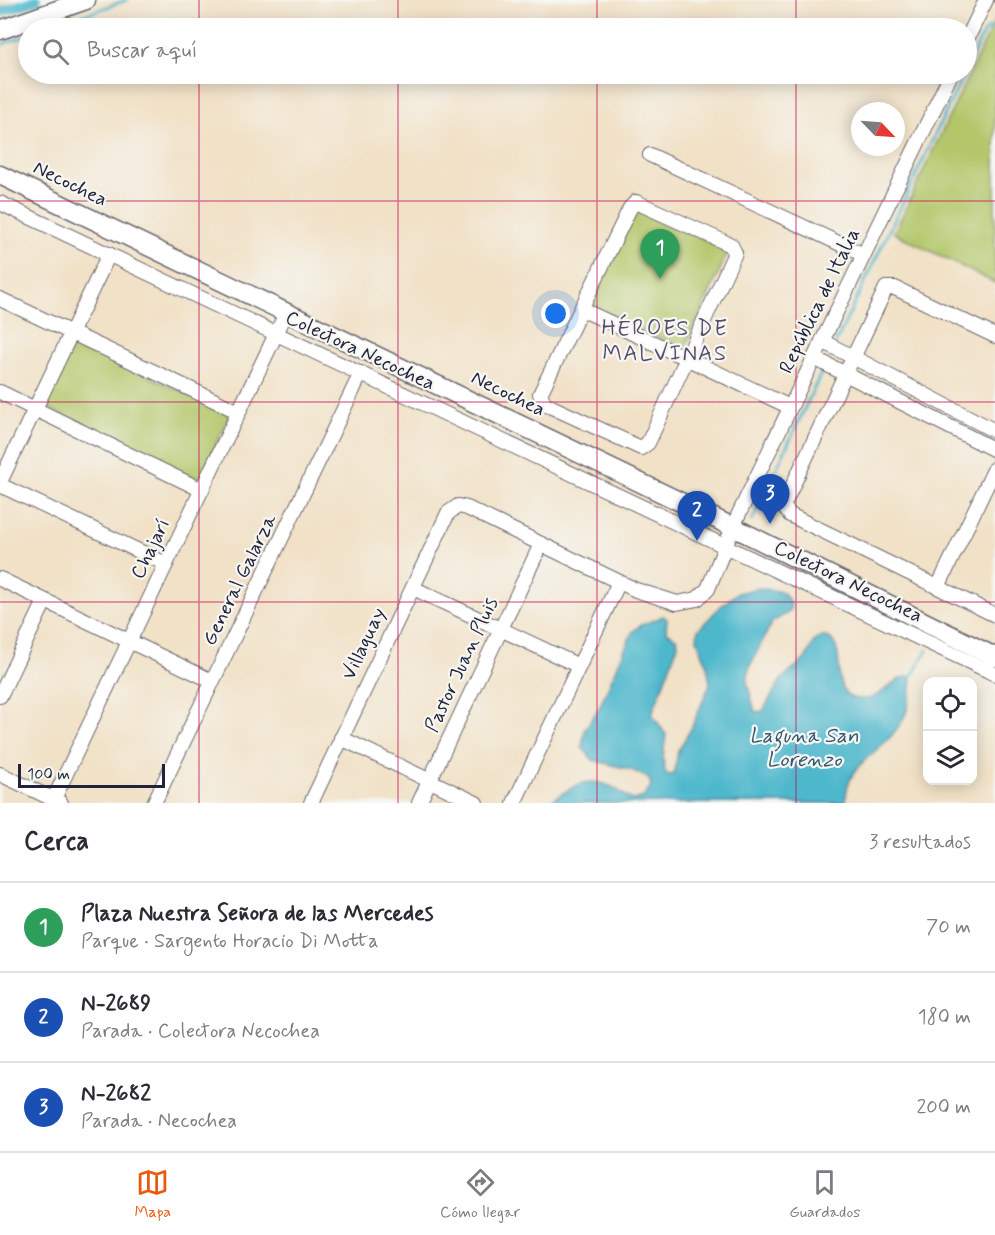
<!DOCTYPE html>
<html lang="es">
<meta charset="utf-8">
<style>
body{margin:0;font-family:Mynerve,sans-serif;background:#f7f7f7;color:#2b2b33}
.controls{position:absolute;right:18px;bottom:18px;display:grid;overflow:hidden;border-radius:12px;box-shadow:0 3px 15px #0003}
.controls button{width:54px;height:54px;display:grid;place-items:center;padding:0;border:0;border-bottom:2px solid #e1e1e2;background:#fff;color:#2b2b33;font:30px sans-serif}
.compass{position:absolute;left:851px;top:102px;width:54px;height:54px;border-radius:50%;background:#fff;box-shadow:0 3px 15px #0003;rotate:115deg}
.scale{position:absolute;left:18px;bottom:15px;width:147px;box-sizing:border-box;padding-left:6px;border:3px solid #22223b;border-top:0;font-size:16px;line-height:21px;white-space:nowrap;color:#22223b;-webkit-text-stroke:4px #f6f6f2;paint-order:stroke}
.you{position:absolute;left:556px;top:314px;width:21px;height:21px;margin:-15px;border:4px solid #fff;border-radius:50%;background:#1a73e8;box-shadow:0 0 0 9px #1a73e833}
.badge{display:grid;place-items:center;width:39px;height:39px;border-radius:50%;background:#ea580c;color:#fff;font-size:20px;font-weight:700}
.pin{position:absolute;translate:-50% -50px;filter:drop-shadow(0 2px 3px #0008)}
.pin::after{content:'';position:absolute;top:32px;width:21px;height:18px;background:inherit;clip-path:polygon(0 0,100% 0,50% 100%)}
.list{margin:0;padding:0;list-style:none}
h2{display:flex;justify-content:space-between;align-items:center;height:78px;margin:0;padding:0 24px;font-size:26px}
h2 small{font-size:20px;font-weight:400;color:#7c7c81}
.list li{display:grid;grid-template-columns:39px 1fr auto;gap:18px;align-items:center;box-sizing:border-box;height:90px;padding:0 24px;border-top:2px solid #e1e1e2}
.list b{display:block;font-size:22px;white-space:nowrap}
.list p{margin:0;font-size:20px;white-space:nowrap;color:#7c7c81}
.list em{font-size:20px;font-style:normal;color:#7c7c81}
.icon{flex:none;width:33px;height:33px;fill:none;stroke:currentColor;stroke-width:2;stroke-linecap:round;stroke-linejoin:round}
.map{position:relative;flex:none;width:995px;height:803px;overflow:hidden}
.search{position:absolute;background:#fff;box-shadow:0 3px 15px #0003;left:18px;right:18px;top:18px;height:66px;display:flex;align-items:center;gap:15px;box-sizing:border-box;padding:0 21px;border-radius:33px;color:#7c7c81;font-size:22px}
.sheet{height:348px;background:#fff}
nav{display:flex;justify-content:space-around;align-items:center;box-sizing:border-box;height:84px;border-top:2px solid #e1e1e2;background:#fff;font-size:16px;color:#7c7c81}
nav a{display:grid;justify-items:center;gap:3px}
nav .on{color:#ea580c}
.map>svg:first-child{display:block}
.green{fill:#b3c76b;stroke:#6a7453;stroke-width:1.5}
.water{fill:#4eb7cc;stroke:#386c84;stroke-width:1.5}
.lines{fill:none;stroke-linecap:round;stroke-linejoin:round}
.stream{stroke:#4eb7cc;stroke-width:3}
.canal{stroke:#4eb7cc;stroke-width:10}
.minor-casing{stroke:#6a656c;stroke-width:16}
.major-casing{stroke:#6a656c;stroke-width:21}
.minor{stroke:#fff;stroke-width:14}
.major{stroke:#fff;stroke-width:18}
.grid{fill:none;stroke:#c2185b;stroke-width:1.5;stroke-opacity:0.55}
.labels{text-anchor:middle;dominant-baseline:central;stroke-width:4.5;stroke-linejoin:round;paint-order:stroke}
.street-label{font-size:20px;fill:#22223b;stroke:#f6f6f2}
.water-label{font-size:21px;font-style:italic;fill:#31566e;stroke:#f6f6f2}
.quarter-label{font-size:22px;letter-spacing:1.5px;fill:#574c6c;stroke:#f6f6f2}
</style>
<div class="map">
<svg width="995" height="803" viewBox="0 0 995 803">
<rect width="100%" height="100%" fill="#f6f6f2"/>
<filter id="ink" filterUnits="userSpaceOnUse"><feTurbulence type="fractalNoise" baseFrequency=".0167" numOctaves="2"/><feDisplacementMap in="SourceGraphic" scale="12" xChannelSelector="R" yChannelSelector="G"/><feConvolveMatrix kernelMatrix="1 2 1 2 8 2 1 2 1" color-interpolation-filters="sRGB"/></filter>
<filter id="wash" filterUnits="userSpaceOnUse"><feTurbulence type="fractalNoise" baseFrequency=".008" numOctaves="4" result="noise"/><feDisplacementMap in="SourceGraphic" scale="24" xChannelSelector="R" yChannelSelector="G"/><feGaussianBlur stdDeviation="1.35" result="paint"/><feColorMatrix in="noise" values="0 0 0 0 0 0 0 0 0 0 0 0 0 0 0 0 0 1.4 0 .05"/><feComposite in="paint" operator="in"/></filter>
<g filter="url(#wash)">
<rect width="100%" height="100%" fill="#f1e1c6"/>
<g class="green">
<polygon points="995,20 995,283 894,233"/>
<polygon points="636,209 724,248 728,252 685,347 679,347 598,310 592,304"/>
<polygon points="76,343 226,412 229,417 201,477 191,477 48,408 46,401 72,346"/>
</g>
<path class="water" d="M759 588 783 592 791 604 789 612 772 622 749 668 747 682 755 712 763 711 780 681 805 659 814 641 822 636 831 639C846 656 831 684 850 697 883 707 886 677 912 676 911 692 910 707 902 721 886 752 843 762 846 803H548C573 787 584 774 614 788 621 792 626 798 634 800L644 797 651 786 649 779 632 770 593 760 582 747 585 729 599 708 632 633C640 622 653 622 663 616L667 619 666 631 677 639 678 645 652 714 666 735 663 758 665 772 669 775 674 774 678 751 691 729 710 684 707 665 697 639 698 630 720 607 737 593Z"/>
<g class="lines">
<g class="stream">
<polyline points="47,28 127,0"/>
<polyline points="0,45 28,35"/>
<polyline points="966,69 984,32 988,28 995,30"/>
<polyline points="836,342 964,74"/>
<polyline points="752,521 823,369"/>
<polyline points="912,676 927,650"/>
</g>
<polyline class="canal" points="0,12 36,0"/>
</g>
</g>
<g filter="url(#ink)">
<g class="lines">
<g class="minor-casing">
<g id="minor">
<polyline points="966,41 986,0"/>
<polyline points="650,155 864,255"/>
<polygon points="636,202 731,245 735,253 648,443 641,448 545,404 540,394 630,208"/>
<polyline points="0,203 995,674"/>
<polyline points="0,299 239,412"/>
<polyline points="581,309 790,407"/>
<polyline points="995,336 895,288 886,288 783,506 790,515 995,615"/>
<polyline points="822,341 995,431"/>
<polyline points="814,358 995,450"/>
<polyline points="0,392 202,490"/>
<polyline points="0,482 109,254"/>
<polyline points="0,485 166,564"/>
<polyline points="0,579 212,681"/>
<polyline points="938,587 995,468"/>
<polyline points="413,588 579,666"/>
<polyline points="0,696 45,601"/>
<polyline points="341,738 476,803"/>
<polyline points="0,774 61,803"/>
<polyline points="52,803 286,313"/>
<polyline points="154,803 361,373"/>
<polyline points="311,803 448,513 458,506 467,508 636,590 677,603 697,599 708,589 735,522 951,74"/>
<polyline points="419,803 541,544"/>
<polyline points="514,803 619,582"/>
</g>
</g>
<g class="major-casing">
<g id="major">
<polyline points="0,30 86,0"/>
<polyline points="0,175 741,531 995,657"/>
</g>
</g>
<use href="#minor" class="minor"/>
<use href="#major" class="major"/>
</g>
</g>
<path class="grid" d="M199 0V28M398 0V28M597 0V28M796 0V28M199 74V803M398 74V803M597 74V803M796 74V803M0 201H995M0 402H995M0 602H995"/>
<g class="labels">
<g class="street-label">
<text transform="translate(70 184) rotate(26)">Necochea</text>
<text transform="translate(820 301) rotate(-64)">República de Italia</text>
<text transform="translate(360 351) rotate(25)">Colectora Necochea</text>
<text transform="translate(508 394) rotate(26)">Necochea</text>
<text transform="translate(151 549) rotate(-64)">Chajarí</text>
<text transform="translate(240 580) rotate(-64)">General Galarza</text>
<text transform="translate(848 582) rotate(26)">Colectora Necochea</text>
<text transform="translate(364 644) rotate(-65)">Villaguay</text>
<text transform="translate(462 665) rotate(-65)">Pastor Juan Pluis</text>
</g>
<g class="water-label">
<text x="804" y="736">Laguna San<tspan x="804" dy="24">Lorenzo</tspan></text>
</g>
<g class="quarter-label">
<text x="665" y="329">HÉROES DE<tspan x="665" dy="25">MALVINAS</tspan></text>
</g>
</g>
</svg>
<div class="controls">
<button><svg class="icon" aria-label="locate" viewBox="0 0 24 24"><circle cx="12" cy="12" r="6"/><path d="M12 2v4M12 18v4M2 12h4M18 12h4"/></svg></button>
<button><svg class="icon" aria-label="layers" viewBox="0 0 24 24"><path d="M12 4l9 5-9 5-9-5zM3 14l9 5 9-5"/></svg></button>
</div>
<svg class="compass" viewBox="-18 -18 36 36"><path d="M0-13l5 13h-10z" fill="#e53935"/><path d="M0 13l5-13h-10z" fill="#7c7c81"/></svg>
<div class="scale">100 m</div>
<div class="you"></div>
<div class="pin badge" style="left:660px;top:279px;background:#2e9e5b">1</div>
<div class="pin badge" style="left:697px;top:541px;background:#1a4fb4">2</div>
<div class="pin badge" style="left:770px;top:524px;background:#1a4fb4">3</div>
<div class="search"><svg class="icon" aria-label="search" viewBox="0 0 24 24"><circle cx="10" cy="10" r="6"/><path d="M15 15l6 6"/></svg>Buscar aquí</div>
</div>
<section class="sheet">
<h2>Cerca<small>3 resultados</small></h2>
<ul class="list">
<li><span class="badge" style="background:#2e9e5b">1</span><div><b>Plaza Nuestra Señora de las Mercedes</b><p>Parque · Sargento Horacio Di Motta</p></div><em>70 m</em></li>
<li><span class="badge" style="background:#1a4fb4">2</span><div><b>N-2689</b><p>Parada · Colectora Necochea</p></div><em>180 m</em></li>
<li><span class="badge" style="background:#1a4fb4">3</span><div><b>N-2682</b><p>Parada · Necochea</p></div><em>200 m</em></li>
</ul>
</section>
<nav>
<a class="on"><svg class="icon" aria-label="map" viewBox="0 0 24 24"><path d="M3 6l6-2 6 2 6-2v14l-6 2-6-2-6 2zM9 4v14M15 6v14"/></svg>Mapa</a>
<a><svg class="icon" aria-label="directions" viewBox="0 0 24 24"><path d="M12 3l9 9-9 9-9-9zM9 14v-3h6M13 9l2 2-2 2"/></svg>Cómo llegar</a>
<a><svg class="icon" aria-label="saved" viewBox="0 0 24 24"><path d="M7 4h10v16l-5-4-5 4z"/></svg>Guardados</a>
</nav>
